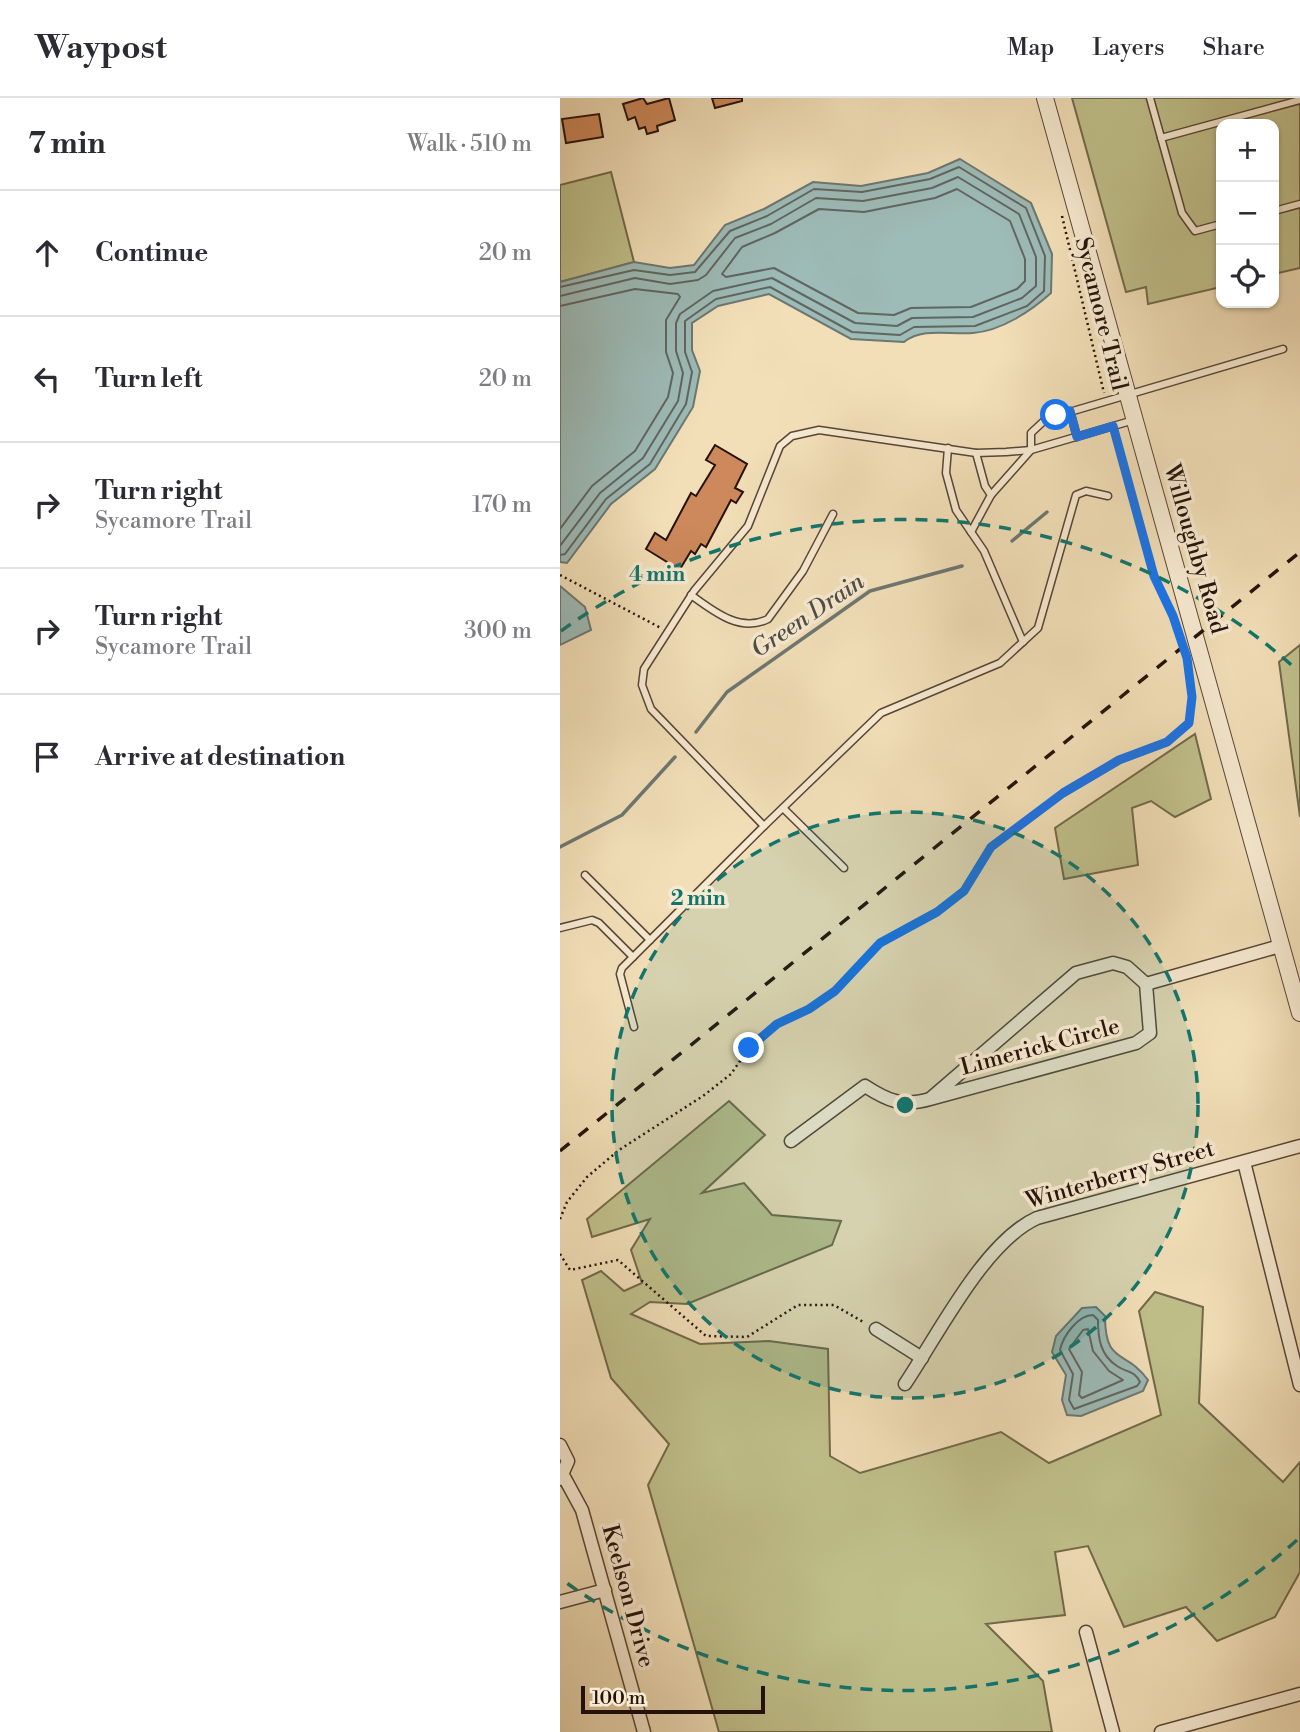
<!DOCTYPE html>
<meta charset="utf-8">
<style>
body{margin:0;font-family:"Libre Bodoni",serif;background:#f2f2f3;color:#2b2b33}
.controls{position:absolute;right:21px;top:21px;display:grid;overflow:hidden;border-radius:14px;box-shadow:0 2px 5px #0004}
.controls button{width:63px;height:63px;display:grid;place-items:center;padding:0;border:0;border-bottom:2px solid #e1e1e2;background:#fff;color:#2b2b33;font:35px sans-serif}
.scale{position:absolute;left:21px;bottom:18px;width:184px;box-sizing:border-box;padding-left:7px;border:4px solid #25120b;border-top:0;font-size:19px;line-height:24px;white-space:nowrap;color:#25120b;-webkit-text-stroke:5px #f7ead1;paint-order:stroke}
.stop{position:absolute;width:21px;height:21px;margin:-16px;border:5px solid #1a73e8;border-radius:50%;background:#fff}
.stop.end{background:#1a73e8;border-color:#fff;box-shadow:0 2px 7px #0008}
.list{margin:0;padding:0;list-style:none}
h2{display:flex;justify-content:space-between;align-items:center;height:91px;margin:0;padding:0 28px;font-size:30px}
h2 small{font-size:23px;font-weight:400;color:#7c7c81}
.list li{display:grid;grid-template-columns:46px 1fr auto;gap:21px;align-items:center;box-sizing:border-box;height:126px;padding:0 28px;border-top:2px solid #e1e1e2}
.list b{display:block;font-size:26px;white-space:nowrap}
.list p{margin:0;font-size:23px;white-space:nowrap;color:#7c7c81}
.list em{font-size:23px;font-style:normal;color:#7c7c81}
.icon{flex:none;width:38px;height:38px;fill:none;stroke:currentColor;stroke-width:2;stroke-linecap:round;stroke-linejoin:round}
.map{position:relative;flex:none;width:740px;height:1634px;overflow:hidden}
header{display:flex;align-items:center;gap:42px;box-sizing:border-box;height:98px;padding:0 35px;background:#fff;border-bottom:2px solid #e1e1e2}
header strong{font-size:33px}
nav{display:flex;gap:38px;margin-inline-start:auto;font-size:24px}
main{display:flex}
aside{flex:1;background:#fff}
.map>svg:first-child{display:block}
.green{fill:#c0c08b;stroke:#72694b;stroke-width:2}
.water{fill:#9dbbb7;stroke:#6d7772;stroke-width:2}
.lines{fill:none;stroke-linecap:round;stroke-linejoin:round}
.shore{stroke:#616661;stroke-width:2}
.stream{stroke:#6d7772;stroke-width:3.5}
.building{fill:#cd885b;stroke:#25120b;stroke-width:2}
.service-casing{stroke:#584536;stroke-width:9}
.minor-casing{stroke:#584536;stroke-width:15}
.tertiary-casing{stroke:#584536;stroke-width:18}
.path{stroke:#25120b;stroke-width:2.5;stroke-dasharray:2 3.5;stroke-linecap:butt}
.service{stroke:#f7ead1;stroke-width:6}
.minor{stroke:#f7ead1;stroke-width:12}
.tertiary{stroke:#f7ead1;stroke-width:16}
.rail{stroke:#25120b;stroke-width:3.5;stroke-dasharray:12 12;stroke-linecap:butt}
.route{stroke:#1a73e8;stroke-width:9}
.ring{fill:none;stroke:#0f766e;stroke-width:3.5;stroke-dasharray:12 9}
.labels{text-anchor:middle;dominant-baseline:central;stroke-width:7;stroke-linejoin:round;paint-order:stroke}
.street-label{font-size:23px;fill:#25120b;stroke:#f7ead1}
.water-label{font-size:24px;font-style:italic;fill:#4f4d47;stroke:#f7ead1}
.centre{fill:#0f766e;stroke:#f7ead1;stroke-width:3.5}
.ring-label{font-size:21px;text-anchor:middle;font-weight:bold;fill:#0f766e;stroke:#f7ead1;stroke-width:7;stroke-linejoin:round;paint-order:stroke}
</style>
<header>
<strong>Waypost</strong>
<nav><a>Map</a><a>Layers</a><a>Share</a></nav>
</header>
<main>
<aside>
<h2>7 min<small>Walk · 510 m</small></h2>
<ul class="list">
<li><svg class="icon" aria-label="ahead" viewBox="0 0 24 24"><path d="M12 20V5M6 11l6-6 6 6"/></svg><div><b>Continue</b></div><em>20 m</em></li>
<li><svg class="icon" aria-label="left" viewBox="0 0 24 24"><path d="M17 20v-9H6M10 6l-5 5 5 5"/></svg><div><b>Turn left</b></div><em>20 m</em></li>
<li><svg class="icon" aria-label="right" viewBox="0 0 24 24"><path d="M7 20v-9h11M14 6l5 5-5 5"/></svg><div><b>Turn right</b><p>Sycamore Trail</p></div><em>170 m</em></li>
<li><svg class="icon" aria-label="right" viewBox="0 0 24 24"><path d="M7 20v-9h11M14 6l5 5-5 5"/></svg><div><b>Turn right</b><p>Sycamore Trail</p></div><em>300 m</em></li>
<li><svg class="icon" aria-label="arrive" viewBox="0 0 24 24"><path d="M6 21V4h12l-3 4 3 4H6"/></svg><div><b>Arrive at destination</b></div></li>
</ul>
</aside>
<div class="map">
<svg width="740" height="1634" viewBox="0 0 740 1634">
<rect width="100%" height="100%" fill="#f2dfb8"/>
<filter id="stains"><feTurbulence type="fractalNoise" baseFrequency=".00286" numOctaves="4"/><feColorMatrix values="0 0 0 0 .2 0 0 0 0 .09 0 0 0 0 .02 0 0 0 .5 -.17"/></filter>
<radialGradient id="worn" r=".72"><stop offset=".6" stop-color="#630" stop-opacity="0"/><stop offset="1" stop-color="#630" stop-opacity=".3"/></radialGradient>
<g class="green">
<polygon points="512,0 740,0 740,170 714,176 714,26 661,26 661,189 588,206 586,189 566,194"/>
<polygon points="51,74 74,164 0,184 0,87"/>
<polygon points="740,547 740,719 719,564"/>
<polygon points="635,636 651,701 615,719 591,703 572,710 578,767 504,781 495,730"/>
<polygon points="169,1003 205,1037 142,1095 184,1085 212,1117 281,1123 272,1147 127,1206 90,1204 71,1216 140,1246 209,1243 268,1251 270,1358 300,1375 441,1334 489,1365 601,1317 579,1213 595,1194 643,1209 639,1305 723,1384 740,1364 740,1474 715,1519 657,1543 626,1509 564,1529 528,1448 495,1454 505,1517 426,1526 483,1583 492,1634 159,1634 88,1387 109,1346 51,1280 22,1182 41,1173 64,1193 82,1185 71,1152 90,1121 32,1139 27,1121"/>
</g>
<g class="water">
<path d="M400 61 471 105 492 156 491 195C471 213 441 233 413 235 389 237 363 229 344 244L291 241 209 196 158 208 132 225V252L140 273 133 309 95 371 51 406 7 465 0 464V184L74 164 110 170 134 167 165 127 204 111 253 84 301 88 368 75Z"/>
<polygon points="0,488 25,509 31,532 0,547"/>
<path d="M536 1209 545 1218C545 1268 566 1251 588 1282L583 1293 521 1318 507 1317 502 1302 506 1277 492 1254 496 1238 522 1210Z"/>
</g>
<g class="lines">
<g class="shore">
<polygon points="397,91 450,123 465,161 465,183 457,191 411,209 351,210 334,217 298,215 214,170 166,179 162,176 182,149 215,135 259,111 304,114 375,100"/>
<polyline points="0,189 74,172 110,177 135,174 170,133 207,118 254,91 302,94 370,81 399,69 466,110 485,158 484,193 467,208 415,228 354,229 340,237 292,234 210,189 156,201 125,223 125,254 132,274 126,306 90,366 46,401 5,456 0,457"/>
<polyline points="0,198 75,180 110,186 138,182 146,177 175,140 211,126 256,100 303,103 372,90 398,79 459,116 476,159 476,188 462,200 413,219 352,220 337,228 295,225 212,180 153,193 120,216 116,225 116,253 123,275 118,303 83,360 40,395 0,448"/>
<polyline points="0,208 75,191 118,196 120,199 106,222 106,254 113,275 108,299 75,353 32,388 0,431"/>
<path d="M533 1217 538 1222C538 1240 540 1257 557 1268 567 1275 574 1272 580 1284L577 1288 514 1311 509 1302 513 1276 500 1252C503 1238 518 1217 533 1217Z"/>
<polygon points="528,1231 533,1253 549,1273 563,1282 522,1300 519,1297 522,1274 509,1251 523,1232"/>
</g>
<g class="stream">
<polyline points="452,443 487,414"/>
<polyline points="136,634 167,594 310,493 402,468"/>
<polyline points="0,749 62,717 115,659"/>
</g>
</g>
<g class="building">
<polygon points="83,0 87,6 109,0 115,22 97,28 98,33 87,36 85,29 79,31 75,19 68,22 63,6"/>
<polygon points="152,0 182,0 182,3 155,10"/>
<polygon points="39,16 43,39 6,45 2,21"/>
<polygon points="155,347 187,366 175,390 183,394 176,405 171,402 146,449 141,446 135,456 131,453 117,476 105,468 107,464 86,451 95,435 106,442 131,395 136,398 155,367 146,362"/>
</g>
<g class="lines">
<g class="service-casing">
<g id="service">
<polyline points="590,0 622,115 635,133 661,126"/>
<polyline points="601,40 740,2"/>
<polyline points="714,113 740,106"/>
<polyline points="510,313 517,339"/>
<polyline points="388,350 386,375 396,412 424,453 463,544"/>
<polyline points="416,355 425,388 431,397"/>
<polyline points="548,398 526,393 516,397 478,530 440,565 321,615 204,728 91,611 82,587 84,571 134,493 188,428 220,348 232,338 259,332 416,355 446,354 471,352 574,322"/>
<polyline points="411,434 431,397 471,352 471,335 486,321 723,251"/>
<path d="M131 497C153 513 180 535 208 521L243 473 273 416"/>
<polyline points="223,710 284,770"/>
<polyline points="25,777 90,842"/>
<polyline points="0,830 32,822 39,825 73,859"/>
<polyline points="74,929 60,876 62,870 204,728"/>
</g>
</g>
<g class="minor-casing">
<g id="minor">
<polyline points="586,886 720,848"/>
<path d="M231 1043 305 988C328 1003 342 1009 370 1001L576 945 590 935 586 886 567 869 553 865 516 875 370 1001"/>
<polyline points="684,1064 740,1287"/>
<polyline points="316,1231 362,1260"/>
<path d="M345 1286C378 1237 424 1144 477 1120L740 1048"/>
<polyline points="0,1347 8,1363 0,1381"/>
<polyline points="3,1377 22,1412 84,1634"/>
<polyline points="0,1504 45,1492"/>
<polyline points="526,1534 553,1634"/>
<polyline points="601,1634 740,1596"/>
</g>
</g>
<g class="tertiary-casing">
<polyline id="tertiary" points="485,0 740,915"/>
</g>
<g class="path">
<polyline points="502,118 544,295"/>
<polyline points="555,335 594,478 613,518 624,555"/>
<polyline points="0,477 101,530"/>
<polyline points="0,1121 7,1104 27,1079 59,1052 143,998 171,976 189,950 217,926 249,911 275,893 320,845 377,814 404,793 431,749 503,695 559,662 607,644 629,625 632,599 628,568"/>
<polyline points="0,1156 10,1172 58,1162 146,1238 187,1239 238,1207 274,1207 305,1225"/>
</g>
<use href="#service" class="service"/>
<use href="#minor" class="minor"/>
<use href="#tertiary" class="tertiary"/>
<polyline class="rail" points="0,1053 740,454"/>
</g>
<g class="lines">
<polyline class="route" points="189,950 217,926 249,911 275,893 320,845 377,814 404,793 431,749 503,695 559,662 607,644 629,625 632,599 627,560 613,518 594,478 553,328 517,339 510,313 496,317"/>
</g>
<circle cx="345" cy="1007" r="293" fill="#0f766e" fill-opacity=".12"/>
<g class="ring">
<circle cx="345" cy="1007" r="293"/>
<path d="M737 1442A586 586 0 0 1 1 1481M1 533A586 586 0 0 1 737 572"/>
</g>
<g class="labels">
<g class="street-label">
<text transform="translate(541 216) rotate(76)">Sycamore Trail</text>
<text transform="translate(635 451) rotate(74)">Willoughby Road</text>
<text transform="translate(480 949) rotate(-15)">Limerick Circle</text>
<text transform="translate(560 1077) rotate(-16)">Winterberry Street</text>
<text transform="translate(68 1498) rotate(75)">Keelson Drive</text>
</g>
<g class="water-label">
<text transform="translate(248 518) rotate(-34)">Green Drain</text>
</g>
</g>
<circle cx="345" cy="1007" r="10" class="centre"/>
<g class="ring-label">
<text x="97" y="483">4 min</text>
<text x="138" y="807">2 min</text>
</g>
<rect width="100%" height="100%" filter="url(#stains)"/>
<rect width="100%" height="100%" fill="url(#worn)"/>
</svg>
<div class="controls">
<button>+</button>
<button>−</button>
<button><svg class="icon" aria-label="locate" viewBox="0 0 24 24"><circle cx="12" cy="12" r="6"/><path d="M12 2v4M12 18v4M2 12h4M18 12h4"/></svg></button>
</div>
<div class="scale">100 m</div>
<div class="stop" style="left:496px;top:317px"></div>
<div class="stop end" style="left:189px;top:950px"></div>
</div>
</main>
